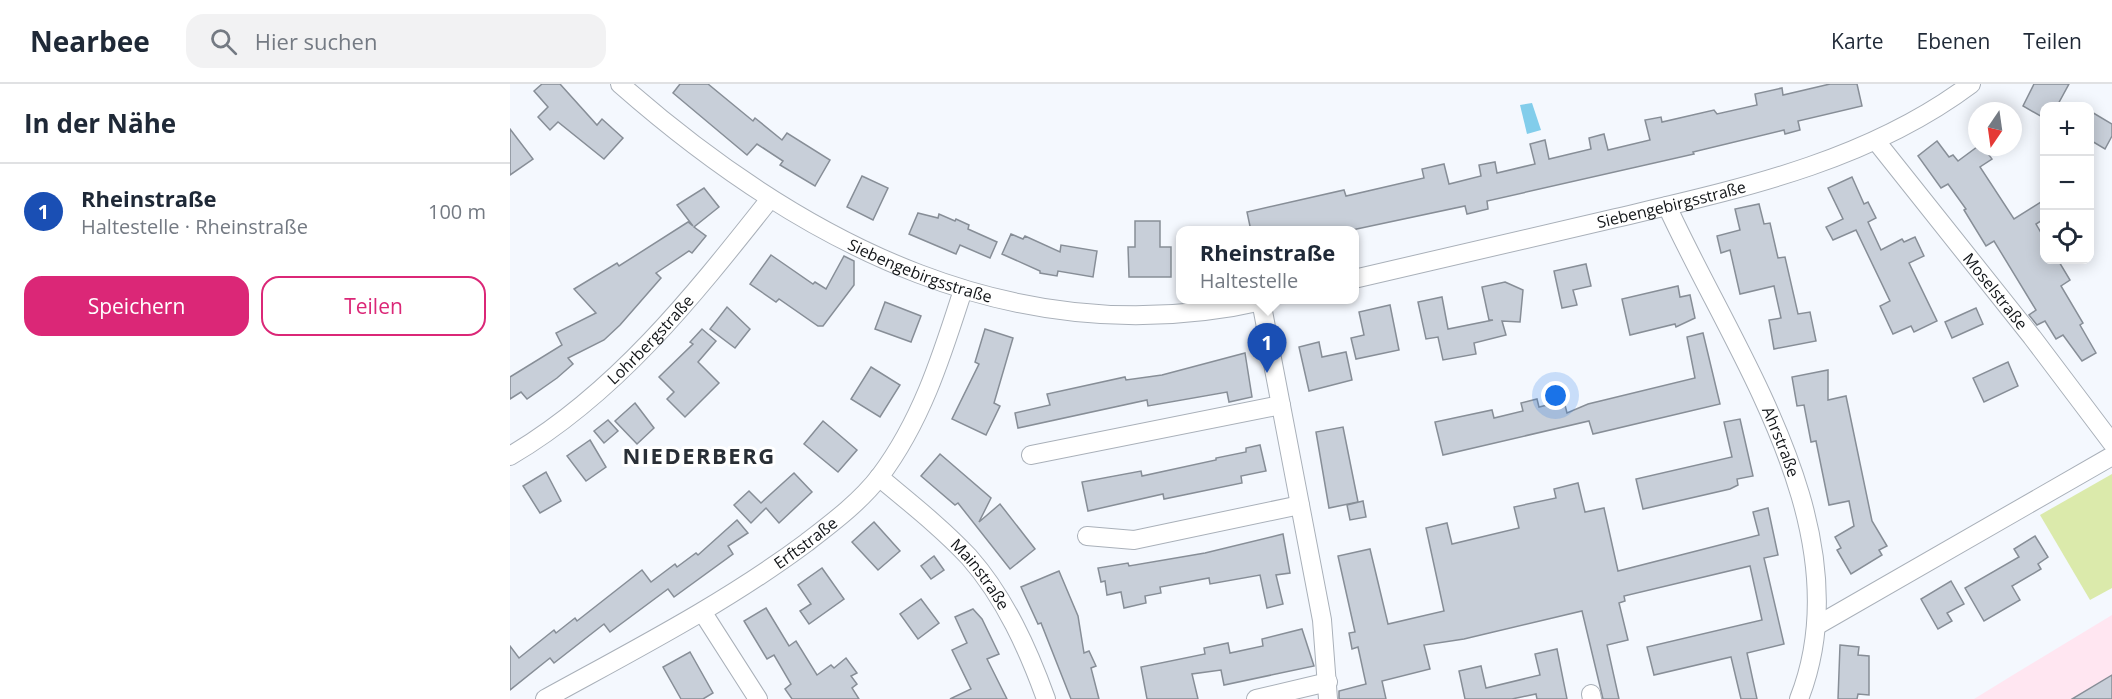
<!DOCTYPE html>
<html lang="de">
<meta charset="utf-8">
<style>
body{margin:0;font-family:"Open Sans",sans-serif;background:#f2f2f3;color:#1f2937}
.controls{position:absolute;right:18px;top:18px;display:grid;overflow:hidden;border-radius:12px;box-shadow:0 3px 15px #0003}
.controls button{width:54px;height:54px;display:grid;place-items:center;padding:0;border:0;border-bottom:2px solid #e0e1e3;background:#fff;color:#1f2937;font:30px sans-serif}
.compass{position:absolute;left:1458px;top:18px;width:54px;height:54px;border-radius:50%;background:#fff;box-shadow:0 3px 15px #0003;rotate:193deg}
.you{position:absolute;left:1046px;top:312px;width:21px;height:21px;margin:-15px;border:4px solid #fff;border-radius:50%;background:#1a73e8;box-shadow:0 0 0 9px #1a73e833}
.badge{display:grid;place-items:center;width:39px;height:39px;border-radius:50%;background:#db2777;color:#fff;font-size:20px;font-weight:700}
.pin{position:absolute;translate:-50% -50px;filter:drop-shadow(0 2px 3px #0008)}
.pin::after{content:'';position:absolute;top:32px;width:21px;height:18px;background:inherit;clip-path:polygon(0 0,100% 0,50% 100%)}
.popup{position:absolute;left:666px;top:142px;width:183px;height:78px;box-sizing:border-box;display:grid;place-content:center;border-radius:12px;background:#fff;filter:drop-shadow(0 2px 4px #0005);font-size:20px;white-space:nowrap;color:#747a83}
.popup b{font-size:22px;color:#1f2937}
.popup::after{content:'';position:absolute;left:50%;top:100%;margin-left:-12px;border:12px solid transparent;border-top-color:#fff}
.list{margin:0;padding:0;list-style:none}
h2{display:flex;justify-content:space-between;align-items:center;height:78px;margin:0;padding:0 24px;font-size:26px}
h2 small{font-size:20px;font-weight:400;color:#747a83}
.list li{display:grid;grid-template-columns:39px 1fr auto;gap:18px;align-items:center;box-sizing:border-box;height:96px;padding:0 24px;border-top:2px solid #e0e1e3}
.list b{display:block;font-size:22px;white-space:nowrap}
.list p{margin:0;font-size:20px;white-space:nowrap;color:#747a83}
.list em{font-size:20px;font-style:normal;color:#747a83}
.actions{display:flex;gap:12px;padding:18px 24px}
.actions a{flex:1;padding:14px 0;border:2px solid #db2777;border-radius:18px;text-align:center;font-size:21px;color:#db2777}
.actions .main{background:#db2777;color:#fff}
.icon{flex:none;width:33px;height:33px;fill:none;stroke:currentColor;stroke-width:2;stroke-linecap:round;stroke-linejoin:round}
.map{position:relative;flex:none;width:1602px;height:615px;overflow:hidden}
header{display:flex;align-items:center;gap:36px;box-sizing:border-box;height:84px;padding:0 30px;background:#fff;border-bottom:2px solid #e0e1e3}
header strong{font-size:28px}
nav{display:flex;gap:33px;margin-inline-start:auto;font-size:21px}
.search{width:420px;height:54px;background:#f2f2f3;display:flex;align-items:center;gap:15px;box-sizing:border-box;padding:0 21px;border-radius:18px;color:#747a83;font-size:22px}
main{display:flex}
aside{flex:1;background:#fff}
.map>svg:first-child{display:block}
.commercial{fill:#ffe6f1}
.green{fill:#dbeaab}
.water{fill:#82cdeb}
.building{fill:#c8cfd9;stroke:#878e97;stroke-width:1.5}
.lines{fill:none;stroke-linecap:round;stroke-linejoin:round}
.minor-casing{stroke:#a9b0b9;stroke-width:20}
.minor{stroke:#fff;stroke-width:18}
.labels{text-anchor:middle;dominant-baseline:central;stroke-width:6;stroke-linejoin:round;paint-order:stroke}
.street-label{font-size:16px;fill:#121518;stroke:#fff}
.district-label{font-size:22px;font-weight:bold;letter-spacing:1.5px;fill:#292f36;stroke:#fff}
</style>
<header>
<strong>Nearbee</strong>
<div class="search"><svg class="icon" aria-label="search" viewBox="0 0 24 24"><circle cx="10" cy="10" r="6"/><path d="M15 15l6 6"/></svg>Hier suchen</div>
<nav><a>Karte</a><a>Ebenen</a><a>Teilen</a></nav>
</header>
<main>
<aside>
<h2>In der Nähe<small></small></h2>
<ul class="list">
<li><span class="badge" style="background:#1a4fb4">1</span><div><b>Rheinstraße</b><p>Haltestelle · Rheinstraße</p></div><em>100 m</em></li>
</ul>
<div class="actions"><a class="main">Speichern</a><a>Teilen</a></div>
</aside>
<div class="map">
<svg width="1602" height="615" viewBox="0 0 1602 615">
<rect width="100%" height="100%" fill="#f4f8fe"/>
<polygon class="commercial" points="1602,531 1602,615 1464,615 1503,591"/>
<polygon class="green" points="1602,390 1602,504 1580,516 1530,431"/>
<polygon class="water" points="1022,19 1031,46 1017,50 1010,21"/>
<g class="building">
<polygon points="32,0 50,0 87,41 92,35 113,54 94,75 48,38 40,46 28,33 38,23 24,7"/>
<polygon points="170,0 198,0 243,37 245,34 272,56 277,49 320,76 305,102 270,81 273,77 247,60 237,71 163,9"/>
<polygon points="1320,0 1347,0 1352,22 1288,37 1290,46 1275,50 1274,46 1183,68 1184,70 977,117 978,125 957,130 955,122 842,146 741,147 737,128 834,106 836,112 914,94 912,85 934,80 939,100 971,92 969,81 985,78 987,89 1025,80 1020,60 1035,56 1039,75 1081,65 1079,54 1094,50 1098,66 1140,56 1135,36 1151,33 1152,38 1204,26 1207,30 1247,21 1245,10 1272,4 1273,11"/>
<polygon points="1524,0 1559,0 1547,22 1534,22 1534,34 1513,22"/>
<polygon points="1580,27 1602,40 1602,52 1595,65 1580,56"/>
<polygon points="0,45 23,75 0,91"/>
<polygon points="1427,57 1439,73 1443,71 1448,77 1467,63 1473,63 1482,75 1470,83 1504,135 1534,116 1534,135 1526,140 1534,154 1534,176 1548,176 1560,196 1551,202 1573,239 1570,241 1586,269 1572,277 1553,251 1546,255 1535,237 1527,241 1519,231 1526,226 1484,157 1476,162 1454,126 1456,125 1438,100 1431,104 1408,72"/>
<polygon points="352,92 378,104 363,136 337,123"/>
<polygon points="1342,93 1354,120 1358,118 1366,134 1358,138 1371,166 1392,155 1394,158 1405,153 1414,172 1399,179 1427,237 1404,248 1401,242 1383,250 1370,222 1380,217 1346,146 1323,156 1316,143 1333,135 1318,104"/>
<polygon points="194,104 209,123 184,143 196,152 182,169 179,167 146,189 151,194 110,241 94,256 58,274 63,280 47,294 17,315 11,308 0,315 0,293 52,261 46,249 86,229 64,205 107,179 109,182 178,138 183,142 167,121"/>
<polygon points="1249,120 1254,140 1260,139 1268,174 1275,173 1288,230 1300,228 1306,257 1264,265 1259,236 1271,234 1264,202 1230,210 1220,166 1211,169 1207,152 1230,146 1225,125"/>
<polygon points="408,129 428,134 429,130 445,137 446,135 459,141 458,145 487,158 480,174 450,161 446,170 399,150"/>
<polygon points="625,137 650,137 650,163 661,163 661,193 619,193 618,163 625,163"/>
<polygon points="501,150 513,155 515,152 550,168 551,161 587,167 583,193 548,187 547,192 530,189 530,187 492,170"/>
<polygon points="261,171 303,200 305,198 316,205 334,172 344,177 344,201 313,242 308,242 269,215 266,218 240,200"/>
<polygon points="1076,180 1081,202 1063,206 1067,221 1052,224 1044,187"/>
<polygon points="995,198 1013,206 1010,238 992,237 996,251 964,259 966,270 933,276 928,253 916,255 908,218 932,213 938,245 983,236 979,236 972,203"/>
<polygon points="1168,202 1170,213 1180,211 1185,234 1166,243 1165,240 1120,251 1112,215"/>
<polygon points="375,218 411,232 401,258 365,245"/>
<polygon points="880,221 889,266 846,275 841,254 854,251 849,228"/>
<polygon points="217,223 240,245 225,264 200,245"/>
<polygon points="1466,224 1473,240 1442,254 1435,238"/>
<polygon points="192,245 206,257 188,278 209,299 175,333 157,315 164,308 149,293 183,260 180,258"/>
<polygon points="475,245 503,254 484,319 490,322 476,351 442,335 469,280 465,278"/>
<polygon points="1193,249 1210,320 1083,350 1079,337 933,371 925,338 982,326 984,334 1013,327 1011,319 1027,315 1029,323 1054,317 1057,329 1078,320 1185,294 1177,253"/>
<polygon points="809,258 812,273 836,268 842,296 799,307 789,263"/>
<polygon points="735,269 742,313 719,318 717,308 638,322 637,316 508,344 505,329 540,321 537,310 615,293 616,296 652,291"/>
<polygon points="1498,278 1508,302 1474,318 1463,294"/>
<polygon points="361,283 390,301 370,333 341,315"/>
<polygon points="1318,286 1318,316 1336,312 1362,437 1377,462 1369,466 1372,471 1341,490 1327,466 1331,464 1325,453 1344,442 1339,417 1319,421 1306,357 1301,358 1294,321 1287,322 1282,293"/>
<polygon points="125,319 144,344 127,360 105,337"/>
<polygon points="1230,335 1243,392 1227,395 1228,401 1220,405 1133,425 1126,395 1222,373 1214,338"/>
<polygon points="98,336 108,347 94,359 84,347"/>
<polygon points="313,337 347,366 328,388 294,360"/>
<polygon points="833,343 848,418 819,424 806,348"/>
<polygon points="80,356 96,383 76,397 57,372"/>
<polygon points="750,361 756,387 731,392 732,399 654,415 653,410 578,427 572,398 631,387 632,392 706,376 706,374 736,368 736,364"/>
<polygon points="430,370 481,414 469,438 490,420 525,465 500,485 448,419 445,421 411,392"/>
<polygon points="36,388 51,417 30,429 13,402"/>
<polygon points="284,389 302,408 269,439 256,424 241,439 224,421 239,407 251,419"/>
<polygon points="1068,399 1075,428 1094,424 1108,487 1249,451 1243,428 1258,424 1268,471 1254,474 1274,560 1237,569 1247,615 1231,615 1221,573 1144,591 1137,563 1252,536 1240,482 1114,512 1115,517 1109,519 1118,556 1097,561 1109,615 1093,615 1072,527 954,555 914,561 920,585 872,597 876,615 829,615 829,607 856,600 848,563 842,565 839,549 845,548 828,472 860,465 878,540 934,527 916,444 937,439 942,460 1009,444 1004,423 1046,414 1044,405"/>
<polygon points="853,417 856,433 840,436 837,421"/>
<polygon points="227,436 238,449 218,462 223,470 164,513 158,505 100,548 94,540 44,579 40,574 0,606 0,562 9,574 44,546 46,549 65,534 67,537 132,486 141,498 165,480 167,483 186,469 188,471"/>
<polygon points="364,438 390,467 368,486 342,458"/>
<polygon points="773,450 780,489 766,491 773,520 757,524 750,491 700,500 699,494 650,503 651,509 635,512 636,519 614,524 611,508 597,511 595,497 591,498 588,484 618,479 619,482 695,469"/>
<polygon points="1525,452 1538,473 1528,480 1531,485 1502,502 1510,516 1474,537 1455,504 1509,473 1504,465"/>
<polygon points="424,472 434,486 421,495 411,482"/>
<polygon points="312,484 334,515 299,540 290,527 301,520 288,501"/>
<polygon points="549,487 568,532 574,569 579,567 586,582 581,584 589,615 561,615 531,539 528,540 511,503"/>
<polygon points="1441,497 1454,520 1437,529 1442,537 1428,545 1411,515"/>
<polygon points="411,515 429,539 408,555 390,530"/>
<polygon points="256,524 279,562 286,557 307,591 321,581 324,584 336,574 347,589 341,592 347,600 342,604 349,615 282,615 275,605 281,600 264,571 257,575 234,537"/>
<polygon points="463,525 472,535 489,570 477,575 497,615 440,615 461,605 442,566 457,559 445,533"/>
<polygon points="792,545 804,582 714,601 711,586 682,590 688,615 637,615 631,583 695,570 694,564 718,559 720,569 753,562 752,555"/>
<polygon points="1330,561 1349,563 1348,571 1359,572 1359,611 1348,610 1347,615 1328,615"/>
<polygon points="1047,565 1057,615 1027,615 1026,610 1002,615 955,615 949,587 971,582 976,604 1030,591 1025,570"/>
<polygon points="180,568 203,609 193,615 171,615 153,583"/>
<polygon points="1602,591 1602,615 1562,615"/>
</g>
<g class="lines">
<g class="minor-casing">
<g id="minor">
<path id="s1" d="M110 0C292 160 509 274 757 216"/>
<path id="s2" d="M1366 57 1522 253 1602 359"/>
<path id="s3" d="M1157 122C1224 269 1355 447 1289 615"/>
<path id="s4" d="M844 195C931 175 1018 154 1106 134 1229 105 1357 78 1461 0"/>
<polyline points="751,217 812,536 818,615"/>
<polyline points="521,371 771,321"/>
<path id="s5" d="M0 372C107 309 184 211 260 115"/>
<path id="s6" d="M369 393C400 419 432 444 459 473 495 514 518 565 536 615"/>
<polyline points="577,452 624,456 790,421"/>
<polyline points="193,529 248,615"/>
<polyline points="1306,542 1602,372"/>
<polyline points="1081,610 1082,615"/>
<path id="s7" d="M35 615C124 566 214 520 296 459 322 439 350 418 370 392 412 336 432 271 453 206"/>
<polyline points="746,615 818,598"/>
</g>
</g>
<use href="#minor" class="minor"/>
</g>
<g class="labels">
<g class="street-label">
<text stroke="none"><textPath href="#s4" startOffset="326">Siebengebirgsstraße</textPath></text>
<text stroke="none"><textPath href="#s1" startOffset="356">Siebengebirgsstraße</textPath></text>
<text stroke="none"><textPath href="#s2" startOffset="192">Moselstraße</textPath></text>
<text stroke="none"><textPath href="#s5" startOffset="183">Lohrbergstraße</textPath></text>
<text stroke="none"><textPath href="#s3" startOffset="262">Ahrstraße</textPath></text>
<text stroke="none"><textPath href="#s7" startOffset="304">Erftstraße</textPath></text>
<text stroke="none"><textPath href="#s6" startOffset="141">Mainstraße</textPath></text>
</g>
<g class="district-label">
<text x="189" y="371">NIEDERBERG</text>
</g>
</g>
</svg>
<div class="controls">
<button>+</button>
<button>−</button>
<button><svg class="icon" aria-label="locate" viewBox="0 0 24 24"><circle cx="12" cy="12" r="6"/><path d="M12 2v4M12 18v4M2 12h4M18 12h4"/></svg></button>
</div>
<svg class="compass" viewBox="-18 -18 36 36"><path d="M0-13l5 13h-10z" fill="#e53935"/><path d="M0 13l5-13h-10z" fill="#747a83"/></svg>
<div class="you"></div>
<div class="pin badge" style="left:757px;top:289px;background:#1a4fb4">1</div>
<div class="popup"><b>Rheinstraße</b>Haltestelle</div>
</div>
</main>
